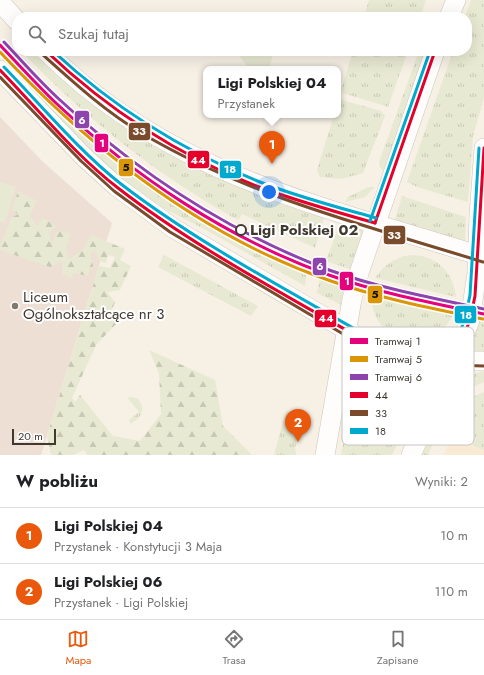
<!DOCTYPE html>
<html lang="pl">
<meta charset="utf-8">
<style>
body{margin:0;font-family:Jost,sans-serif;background:#f2f2f2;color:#202124}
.scale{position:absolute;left:12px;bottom:10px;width:44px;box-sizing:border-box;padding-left:4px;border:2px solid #3f3930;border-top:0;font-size:11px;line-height:14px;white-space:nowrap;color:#3f3930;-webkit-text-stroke:3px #fff;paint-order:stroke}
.you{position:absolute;left:269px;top:192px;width:14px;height:14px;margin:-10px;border:3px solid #fff;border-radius:50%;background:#1a73e8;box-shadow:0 0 0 6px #1a73e833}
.badge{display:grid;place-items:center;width:26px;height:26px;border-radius:50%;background:#ea580c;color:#fff;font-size:13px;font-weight:700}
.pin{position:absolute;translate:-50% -33px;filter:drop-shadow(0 1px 2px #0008)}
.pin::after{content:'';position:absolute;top:21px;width:14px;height:12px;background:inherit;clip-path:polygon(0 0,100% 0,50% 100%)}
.popup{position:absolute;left:203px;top:66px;width:138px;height:52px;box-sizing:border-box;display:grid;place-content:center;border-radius:8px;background:#fff;filter:drop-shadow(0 1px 3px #0005);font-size:13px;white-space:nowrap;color:#757577}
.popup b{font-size:15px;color:#202124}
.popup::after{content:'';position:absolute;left:50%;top:100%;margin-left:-8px;border:8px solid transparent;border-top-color:#fff}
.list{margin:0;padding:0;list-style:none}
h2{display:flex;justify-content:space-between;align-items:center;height:52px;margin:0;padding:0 16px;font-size:17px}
h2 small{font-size:13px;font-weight:400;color:#757577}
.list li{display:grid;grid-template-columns:26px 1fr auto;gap:12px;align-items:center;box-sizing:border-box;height:56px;padding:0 16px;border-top:1px solid #e0e0e0}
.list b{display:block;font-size:15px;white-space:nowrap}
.list p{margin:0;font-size:13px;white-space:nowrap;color:#757577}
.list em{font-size:13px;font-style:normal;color:#757577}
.icon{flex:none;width:22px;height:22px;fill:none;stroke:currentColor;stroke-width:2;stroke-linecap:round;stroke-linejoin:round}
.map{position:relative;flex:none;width:484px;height:455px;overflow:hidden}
.search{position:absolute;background:#fff;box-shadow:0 4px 16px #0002;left:12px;right:12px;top:12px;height:44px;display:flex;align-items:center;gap:10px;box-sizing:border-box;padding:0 14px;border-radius:16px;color:#757577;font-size:15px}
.sheet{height:164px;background:#fff}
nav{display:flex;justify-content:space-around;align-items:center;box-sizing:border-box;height:56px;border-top:1px solid #e0e0e0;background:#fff;font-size:11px;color:#757577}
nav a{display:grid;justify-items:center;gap:2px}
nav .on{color:#ea580c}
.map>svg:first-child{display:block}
.education{fill:#eddfd3}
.built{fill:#f9ead4}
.grass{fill:url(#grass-tufts)}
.forest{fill:url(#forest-firs)}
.green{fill:#e8e9d2}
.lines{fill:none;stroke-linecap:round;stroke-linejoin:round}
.secondary-casing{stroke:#cdc7bd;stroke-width:20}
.secondary{stroke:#fefdfb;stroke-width:19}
.bus-1-casing{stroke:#fff;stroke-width:6}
.bus-2-casing{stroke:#fff;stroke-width:6}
.bus-3-casing{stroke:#fff;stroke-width:6}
.bus-1{stroke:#e4002b;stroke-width:3}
.bus-2{stroke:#7a4b2a;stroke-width:3}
.bus-3{stroke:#00a9ce;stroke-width:3}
.tram-1-casing{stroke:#fff;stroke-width:6}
.tram-2-casing{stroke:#fff;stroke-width:6}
.tram-3-casing{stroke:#fff;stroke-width:6}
.tram-1{stroke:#e5007d;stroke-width:3}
.tram-2{stroke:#db9607;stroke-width:3}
.tram-3{stroke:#8e44ad;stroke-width:3}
.stop-dot{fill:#fff;stroke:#3f3930;stroke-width:2}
.poi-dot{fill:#7f796f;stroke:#fff;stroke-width:1.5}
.labels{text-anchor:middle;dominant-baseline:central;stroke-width:4;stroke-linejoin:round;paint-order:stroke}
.stop-label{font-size:15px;font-weight:bold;fill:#3f3930;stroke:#fff;text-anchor:start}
.poi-label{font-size:15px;fill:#3f3930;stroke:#fff;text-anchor:start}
.key{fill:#fff;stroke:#c5c4c1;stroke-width:1}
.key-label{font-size:11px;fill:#3f3930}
.line-badge{stroke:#fff;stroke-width:1.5}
.badge-label{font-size:11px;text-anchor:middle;font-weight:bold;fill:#fff}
.pale-badge-label{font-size:11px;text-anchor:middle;font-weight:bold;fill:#111}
</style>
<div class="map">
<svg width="484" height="455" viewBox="0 0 484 455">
<defs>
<pattern id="grass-tufts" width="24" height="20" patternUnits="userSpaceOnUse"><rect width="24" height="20" fill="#e8e9d2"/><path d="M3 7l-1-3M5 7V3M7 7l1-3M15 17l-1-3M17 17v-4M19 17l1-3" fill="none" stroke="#c8c9b5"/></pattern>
<pattern id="forest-firs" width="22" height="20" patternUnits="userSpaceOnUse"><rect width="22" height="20" fill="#e8e9d2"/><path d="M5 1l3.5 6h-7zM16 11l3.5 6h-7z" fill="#c8c9b5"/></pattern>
</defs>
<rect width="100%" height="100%" fill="#f7f0e5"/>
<polygon class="education" points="0,117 43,162 112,223 41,455 0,455"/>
<polygon class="built" points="484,397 484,455 444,455 460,417"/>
<g class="grass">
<polygon points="369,0 426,0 420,17 364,17"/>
<polygon points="471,0 484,0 484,98 473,136 468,202 417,187 407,182 453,51 467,51 467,17 465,17"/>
<path d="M0 49C92 145 182 218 307 268L305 286 206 230 146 199 103 164 0 56Z"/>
<path d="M25 51H32C112 134 215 185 324 218L315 248 242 214 238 220C157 175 90 122 25 55Z"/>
<polygon points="353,51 408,51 388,107 343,93 341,90"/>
<polygon points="419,51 426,51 383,171 380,167 379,162"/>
<polygon points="339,99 381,111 385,116 363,173 341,179 320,177 317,170 334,115 338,115"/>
<polygon points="368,187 375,187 365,197 345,202 348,197"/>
<polygon points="402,196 466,217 465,241 395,220"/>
<polygon points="340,223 363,230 350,269 326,261"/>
<polygon points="164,255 258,306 251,316 158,267"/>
<path d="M410 255C436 255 453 271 456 297L375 278C384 265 394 258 410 255Z"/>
<polygon points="321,274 345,283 341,305 317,293"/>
<path d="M371 291 414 303 455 311C434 360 369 345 371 291Z"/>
<polygon points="480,316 484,317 484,352 471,352"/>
<path d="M360 347C385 361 403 369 433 369L420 394 356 374Z"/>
<path d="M484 371V382L469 389 454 402H446C454 386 465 375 484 371Z"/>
<polygon points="354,388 416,406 392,455 341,455"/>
<path d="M484 392V450C474 446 458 441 452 431 442 417 473 395 484 392Z"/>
<path d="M127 397 137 398C147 410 141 417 131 424L129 420 139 412Z"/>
<polygon points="286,411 305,417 295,447 296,455 274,455"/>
<polygon points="441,414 443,417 443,421 428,455 422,455"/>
</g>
<polygon class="forest" points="18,191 37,201 30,215 37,226 43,218 57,227 49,232 52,244 57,231 71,233 66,249 69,259 82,251 91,235 125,249 120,260 131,266 120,290 107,292 115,302 109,317 116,324 96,345 72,398 75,402 80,395 113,436 140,441 161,414 159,373 149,350 215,380 223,426 252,455 87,455 84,450 73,455 51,455 47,436 99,266 110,268 115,257 108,255 106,263 101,262 94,250 90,255 93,266 87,276 75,273 71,278 62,274 63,261 50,267 0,250 0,246 11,218 18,214 12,210"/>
<g class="green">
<polygon points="236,51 274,51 269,69 249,69"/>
<polygon points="0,182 16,187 5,222 0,221"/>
</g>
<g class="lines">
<g class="secondary-casing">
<g id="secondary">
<polyline points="0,2 17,21"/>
<polyline points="449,17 456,0"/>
<path d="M46 51C170 176 323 206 484 257"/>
<path d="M0 70 84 157 117 187 173 228 379 349C416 363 445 361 484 361"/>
<polyline points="325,455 352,299 359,273 435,51"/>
<polyline points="411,455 454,361 470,320 477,273 479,215 484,148"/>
</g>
</g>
<use href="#secondary" class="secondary"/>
<g class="bus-1-casing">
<g id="bus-1">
<path d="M46 51C108 110 179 156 259 187 297 201 336 212 375 223"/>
<path d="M0 70C38 109 75 155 118 188 198 250 292 298 379 349L416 359 454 361"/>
<polyline points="375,223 435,51"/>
<polyline points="454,361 470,320 475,296 484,148"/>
</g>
</g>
<g class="bus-2-casing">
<g id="bus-2">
<path d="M43 55C74 83 106 112 143 134 248 196 367 226 483 262"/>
<polyline points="0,77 81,161 114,191 170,232 377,354 418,364 484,366"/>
</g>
</g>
<g class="bus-3-casing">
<g id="bus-3">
<path d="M53 51C114 108 183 151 260 182 298 197 337 207 376 218"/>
<path d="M4 67C41 105 79 151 121 184 200 245 295 294 381 344L416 354 454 356"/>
<polyline points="370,221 430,51"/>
<polyline points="449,359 465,319 470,295 479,148"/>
</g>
</g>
<use href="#bus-1" class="bus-1"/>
<use href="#bus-2" class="bus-2"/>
<use href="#bus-3" class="bus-3"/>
<g class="tram-1-casing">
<path id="tram-1" d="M0 45C19 65 37 85 57 104 135 177 228 239 329 275 379 293 432 303 484 314"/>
</g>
<g class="tram-2-casing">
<path id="tram-2" d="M0 52C92 150 200 235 328 280 378 298 430 308 483 319"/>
</g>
<g class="tram-3-casing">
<path id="tram-3" d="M4 42C22 61 40 82 60 100 138 173 229 232 329 270 379 288 432 298 484 309"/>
</g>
<use href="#tram-1" class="tram-1"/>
<use href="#tram-2" class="tram-2"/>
<use href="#tram-3" class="tram-3"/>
</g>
<circle class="stop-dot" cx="241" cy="230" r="5"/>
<circle class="poi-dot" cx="15" cy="306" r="4"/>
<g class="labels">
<g class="stop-label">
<text x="250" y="230">Ligi Polskiej 02</text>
</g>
<g class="poi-label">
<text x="23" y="297">Liceum<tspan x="23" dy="17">Ogólnokształcące nr 3</tspan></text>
</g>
</g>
<rect x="342" y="327" width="132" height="118" rx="6" class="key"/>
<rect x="350" y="338" width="18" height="6" fill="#e5007d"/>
<rect x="350" y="356" width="18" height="6" fill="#db9607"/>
<rect x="350" y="374" width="18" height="6" fill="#8e44ad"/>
<rect x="350" y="392" width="18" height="6" fill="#e4002b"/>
<rect x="350" y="410" width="18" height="6" fill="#7a4b2a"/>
<rect x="350" y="428" width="18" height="6" fill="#00a9ce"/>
<g class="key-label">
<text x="375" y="345">Tramwaj 1</text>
<text x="375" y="363">Tramwaj 5</text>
<text x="375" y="381">Tramwaj 6</text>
<text x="375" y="399">44</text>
<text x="375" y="417">33</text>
<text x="375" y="435">18</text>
</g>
<g class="line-badge">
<rect x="74" y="110" width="16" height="19" rx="4" fill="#8e44ad"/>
<rect x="128" y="122" width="23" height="19" rx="4" fill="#7a4b2a"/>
<rect x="94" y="133" width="15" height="20" rx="4" fill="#e5007d"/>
<rect x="187" y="150" width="23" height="19" rx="4" fill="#e4002b"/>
<rect x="118" y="158" width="16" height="19" rx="4" fill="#db9607"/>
<rect x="219" y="160" width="23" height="19" rx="4" fill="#00a9ce"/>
<rect x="383" y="225" width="23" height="20" rx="4" fill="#7a4b2a"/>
<rect x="312" y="257" width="15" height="19" rx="4" fill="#8e44ad"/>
<rect x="339" y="271" width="15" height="20" rx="4" fill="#e5007d"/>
<rect x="367" y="285" width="16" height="19" rx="4" fill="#db9607"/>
<rect x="454" y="305" width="23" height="19" rx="4" fill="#00a9ce"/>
<rect x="314" y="309" width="23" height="19" rx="4" fill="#e4002b"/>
</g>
<g class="badge-label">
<text x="82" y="124">6</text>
<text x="139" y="135">33</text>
<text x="102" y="147">1</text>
<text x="198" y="164">44</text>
<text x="230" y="173">18</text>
<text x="394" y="239">33</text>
<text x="320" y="270">6</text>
<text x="347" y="285">1</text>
<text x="466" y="319">18</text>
<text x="326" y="322">44</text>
</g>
<g class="pale-badge-label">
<text x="126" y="171">5</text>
<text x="375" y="298">5</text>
</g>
</svg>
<div class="scale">20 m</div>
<div class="you"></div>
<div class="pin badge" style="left:272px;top:164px">1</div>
<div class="popup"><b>Ligi Polskiej 04</b>Przystanek</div>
<div class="pin badge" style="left:298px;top:442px">2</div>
<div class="search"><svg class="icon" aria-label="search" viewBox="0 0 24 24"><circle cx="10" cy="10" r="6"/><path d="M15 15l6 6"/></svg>Szukaj tutaj</div>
</div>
<section class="sheet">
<h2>W pobliżu<small>Wyniki: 2</small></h2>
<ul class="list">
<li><span class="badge">1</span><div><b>Ligi Polskiej 04</b><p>Przystanek · Konstytucji 3 Maja</p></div><em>10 m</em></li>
<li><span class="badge">2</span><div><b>Ligi Polskiej 06</b><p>Przystanek · Ligi Polskiej</p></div><em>110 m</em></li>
</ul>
</section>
<nav>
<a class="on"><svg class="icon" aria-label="map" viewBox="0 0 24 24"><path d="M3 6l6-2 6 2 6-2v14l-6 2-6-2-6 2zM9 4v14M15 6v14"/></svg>Mapa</a>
<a><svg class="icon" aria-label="directions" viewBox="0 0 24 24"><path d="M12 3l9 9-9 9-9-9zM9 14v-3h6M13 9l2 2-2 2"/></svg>Trasa</a>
<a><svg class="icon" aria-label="saved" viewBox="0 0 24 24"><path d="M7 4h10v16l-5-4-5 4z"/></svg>Zapisane</a>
</nav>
